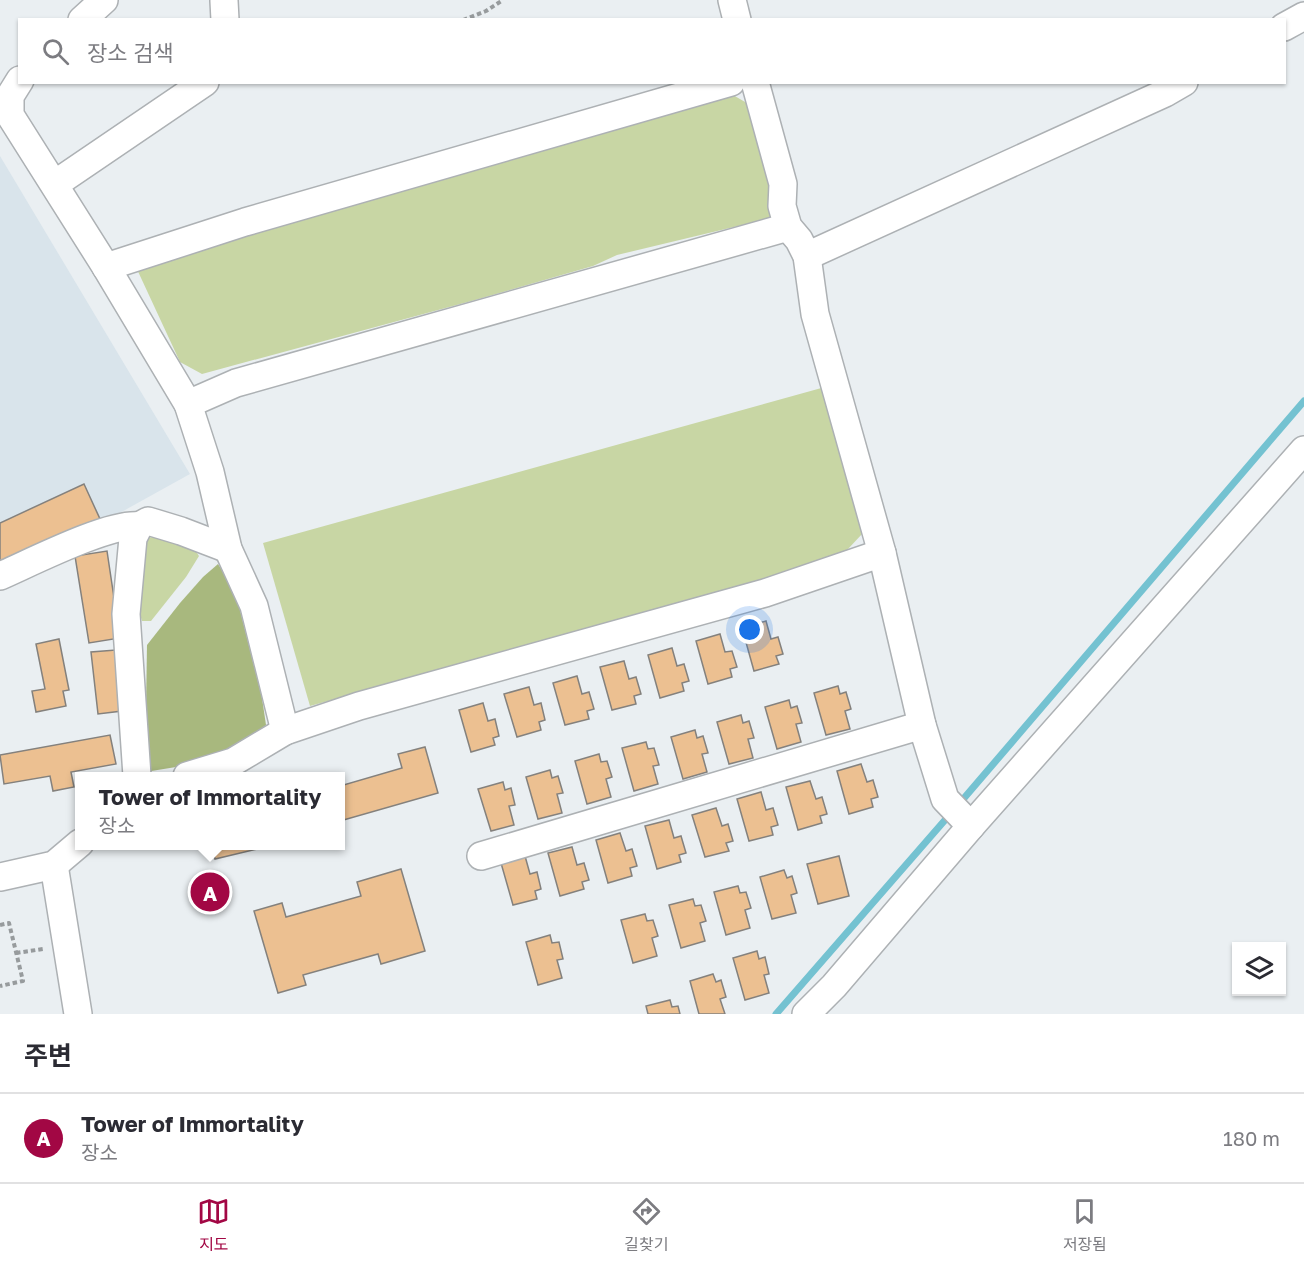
<!DOCTYPE html>
<html lang="ko">
<meta charset="utf-8">
<style>
body{margin:0;font-family:"Golos Text","Noto Sans KR",sans-serif;background:#f7f7f7;color:#2b2b33}
.controls{position:absolute;right:18px;bottom:18px;display:grid;overflow:hidden;border-radius:0px;box-shadow:0 2px 4px #0004}
.controls button{width:54px;height:54px;display:grid;place-items:center;padding:0;border:0;border-bottom:2px solid #e1e1e2;background:#fff;color:#2b2b33;font:30px sans-serif}
.you{position:absolute;left:750px;top:630px;width:21px;height:21px;margin:-15px;border:4px solid #fff;border-radius:50%;background:#1a73e8;box-shadow:0 0 0 9px #1a73e833}
.badge{display:grid;place-items:center;width:39px;height:39px;border-radius:50%;background:#a20744;color:#fff;font-size:20px;font-weight:700}
.pin{position:absolute;translate:-50% -50%;border:3px solid #fff;box-shadow:0 2px 6px #0006}
.popup{position:absolute;left:75px;top:772px;width:270px;height:78px;box-sizing:border-box;display:grid;place-content:center;border-radius:0px;background:#fff;filter:drop-shadow(0 2px 4px #0005);font-size:20px;white-space:nowrap;color:#7c7c81}
.popup b{font-size:22px;color:#2b2b33}
.popup::after{content:'';position:absolute;left:50%;top:100%;margin-left:-12px;border:12px solid transparent;border-top-color:#fff}
.list{margin:0;padding:0;list-style:none}
h2{display:flex;justify-content:space-between;align-items:center;height:78px;margin:0;padding:0 24px;font-size:26px}
h2 small{font-size:20px;font-weight:400;color:#7c7c81}
.list li{display:grid;grid-template-columns:39px 1fr auto;gap:18px;align-items:center;box-sizing:border-box;height:90px;padding:0 24px;border-top:2px solid #e1e1e2}
.list b{display:block;font-size:22px;white-space:nowrap}
.list p{margin:0;font-size:20px;white-space:nowrap;color:#7c7c81}
.list em{font-size:20px;font-style:normal;color:#7c7c81}
.icon{flex:none;width:33px;height:33px;fill:none;stroke:currentColor;stroke-width:2;stroke-linecap:round;stroke-linejoin:round}
.map{position:relative;flex:none;width:1304px;height:1014px;overflow:hidden}
.search{position:absolute;background:#fff;box-shadow:0 2px 4px #0004;left:18px;right:18px;top:18px;height:66px;display:flex;align-items:center;gap:15px;box-sizing:border-box;padding:0 21px;border-radius:0px;color:#7c7c81;font-size:22px}
.sheet{height:168px;background:#fff}
nav{display:flex;justify-content:space-around;align-items:center;box-sizing:border-box;height:84px;border-top:2px solid #e1e1e2;background:#fff;font-size:16px;color:#7c7c81}
nav a{display:grid;justify-items:center;gap:3px}
nav .on{color:#a20744}
.map>svg:first-child{display:block}
.built{fill:#d9e4eb}
.green{fill:#c8d6a4}
.forest{fill:#a8b87e}
.lines{fill:none;stroke-linecap:round;stroke-linejoin:round}
.stream{stroke:#74c2d1;stroke-width:7}
.building{fill:#ecc091;stroke:#84817d;stroke-width:1.5}
.minor-casing{stroke:#adb1b4;stroke-width:30}
.path{stroke:#979b9d;stroke-width:4;stroke-dasharray:4.5 3;stroke-linecap:butt}
.minor{stroke:#fff;stroke-width:27}
</style>
<div class="map">
<svg width="1304" height="1014" viewBox="0 0 1304 1014">
<rect width="100%" height="100%" fill="#eaeff2"/>
<polygon class="built" points="0,156 190,474 107,520 0,569"/>
<g class="green">
<polygon points="733,95 752,106 776,217 617,255 593,266 475,300 202,374 180,362 135,265"/>
<polygon points="825,387 863,533 848,549 828,562 310,706 263,543"/>
<polygon points="164,536 191,544 199,556 186,577 151,621 142,621 138,608 144,538"/>
</g>
<polygon class="forest" points="218,564 235,590 262,698 266,725 245,744 201,763 145,772 147,645 180,603 203,577"/>
<g class="lines">
<g class="stream">
<polyline points="959,804 1304,401"/>
<polyline points="776,1014 952,812"/>
</g>
</g>
<g class="building">
<polygon points="84,484 100,519 0,565 0,523"/>
<polygon points="107,551 120,638 89,643 75,556"/>
<polygon points="766,621 771,639 778,637 783,654 776,656 779,664 754,671 742,628"/>
<polygon points="720,634 725,652 732,651 737,667 730,669 732,677 708,684 696,641"/>
<polygon points="59,639 69,690 63,691 66,706 36,712 32,691 45,689 36,644"/>
<polygon points="672,648 677,666 684,664 689,681 682,683 684,691 660,698 648,655"/>
<polygon points="116,650 122,711 98,714 91,652"/>
<polygon points="624,661 629,679 636,677 641,694 634,696 636,704 612,710 600,667"/>
<polygon points="577,676 582,694 589,692 594,709 587,711 589,719 565,725 553,683"/>
<polygon points="838,686 840,694 846,692 851,709 845,711 850,729 826,735 814,693"/>
<polygon points="529,687 534,705 541,703 545,720 539,722 541,730 517,737 504,694"/>
<polygon points="789,700 791,708 797,706 802,723 796,724 801,742 777,749 765,707"/>
<polygon points="483,703 488,721 495,719 499,736 493,738 495,745 471,752 459,710"/>
<polygon points="741,715 743,723 749,721 754,738 748,739 753,758 729,764 717,722"/>
<polygon points="695,730 697,738 703,736 708,753 702,754 707,772 683,779 671,737"/>
<polygon points="110,735 116,764 71,772 74,787 53,791 50,776 4,784 0,755"/>
<polygon points="646,742 648,749 654,748 659,765 653,766 658,784 634,791 622,748"/>
<polygon points="425,747 438,793 340,821 340,786 402,768 398,754"/>
<polygon points="599,754 601,762 607,761 612,777 606,779 611,797 587,804 575,761"/>
<polygon points="861,764 867,782 873,780 878,797 871,799 873,807 849,814 837,771"/>
<polygon points="550,770 552,778 558,776 563,793 557,794 562,813 538,819 526,777"/>
<polygon points="810,781 816,799 822,797 827,814 820,816 822,823 798,830 786,787"/>
<polygon points="503,782 505,790 511,788 515,805 509,806 514,825 491,831 478,789"/>
<polygon points="761,792 766,810 773,808 778,825 771,827 773,835 749,841 737,799"/>
<polygon points="716,808 722,826 728,824 733,841 726,843 729,851 705,857 692,815"/>
<polygon points="669,820 674,838 681,836 686,853 679,855 681,862 657,869 645,826"/>
<polygon points="620,833 626,851 632,849 637,866 630,868 632,876 608,883 596,840"/>
<polygon points="212,846 270,846 215,859"/>
<polygon points="572,847 577,865 584,863 589,880 582,882 584,889 560,896 548,853"/>
<polygon points="525,856 530,874 537,872 541,889 535,891 537,899 513,905 501,863"/>
<polygon points="839,856 849,896 818,904 807,864"/>
<polygon points="401,869 425,951 381,964 378,954 303,975 306,985 278,993 254,911 282,903 286,917 361,896 357,882"/>
<polygon points="784,870 787,878 792,876 797,893 791,895 796,913 772,919 760,877"/>
<polygon points="738,886 740,893 746,892 751,908 745,910 750,928 726,935 714,892"/>
<polygon points="693,899 695,906 701,905 706,921 700,923 705,941 681,948 669,905"/>
<polygon points="645,914 647,921 653,920 658,936 652,938 657,956 633,963 621,920"/>
<polygon points="550,935 552,943 559,942 563,959 557,960 562,978 538,985 526,942"/>
<polygon points="757,951 759,959 765,957 769,974 764,975 769,993 745,1000 733,958"/>
<polygon points="713,974 716,982 721,980 726,997 720,999 725,1014 699,1014 690,981"/>
<polygon points="670,1000 672,1007 678,1006 680,1014 648,1014 646,1006"/>
</g>
<g class="lines">
<g class="minor-casing">
<g id="minor">
<polyline points="732,0 737,20"/>
<polyline points="224,1 225,20"/>
<polyline points="82,20 104,0"/>
<polyline points="1284,27 1304,16"/>
<polyline points="20,80 10,96 10,115 106,267 188,404 210,472 228,549 254,606 285,731"/>
<polyline points="755,82 783,184 782,206 788,227 799,240 807,256 815,314 882,553 922,725 945,799 971,826"/>
<polyline points="55,184 205,82"/>
<polyline points="807,256 1165,93 1184,82"/>
<polyline points="106,267 245,222 731,82"/>
<polyline points="188,404 236,383 788,227"/>
<path d="M0 576C30 563 110 522 139 526"/>
<polyline points="137,776 126,614 133,538 139,526 148,521 181,531 228,549"/>
<polyline points="187,776 233,762 285,731 359,706 765,593 882,553"/>
<polyline points="481,856 922,725"/>
<polyline points="54,865 78,1014"/>
<polyline points="0,877 54,865 80,843"/>
<polyline points="806,1014 834,986 971,826 1304,450"/>
</g>
</g>
<g class="path">
<polyline points="463,20 486,11 503,0"/>
<polyline points="0,925 9,923 23,981 0,986"/>
<polyline points="16,953 43,949"/>
</g>
<use href="#minor" class="minor"/>
</g>
</svg>
<div class="controls">
<button><svg class="icon" aria-label="layers" viewBox="0 0 24 24"><path d="M12 4l9 5-9 5-9-5zM3 14l9 5 9-5"/></svg></button>
</div>
<div class="you"></div>
<div class="pin badge" style="left:210px;top:892px">A</div>
<div class="popup"><b>Tower of Immortality</b>장소</div>
<div class="search"><svg class="icon" aria-label="search" viewBox="0 0 24 24"><circle cx="10" cy="10" r="6"/><path d="M15 15l6 6"/></svg>장소 검색</div>
</div>
<section class="sheet">
<h2>주변<small></small></h2>
<ul class="list">
<li><span class="badge">A</span><div><b>Tower of Immortality</b><p>장소</p></div><em>180 m</em></li>
</ul>
</section>
<nav>
<a class="on"><svg class="icon" aria-label="map" viewBox="0 0 24 24"><path d="M3 6l6-2 6 2 6-2v14l-6 2-6-2-6 2zM9 4v14M15 6v14"/></svg>지도</a>
<a><svg class="icon" aria-label="directions" viewBox="0 0 24 24"><path d="M12 3l9 9-9 9-9-9zM9 14v-3h6M13 9l2 2-2 2"/></svg>길찾기</a>
<a><svg class="icon" aria-label="saved" viewBox="0 0 24 24"><path d="M7 4h10v16l-5-4-5 4z"/></svg>저장됨</a>
</nav>
